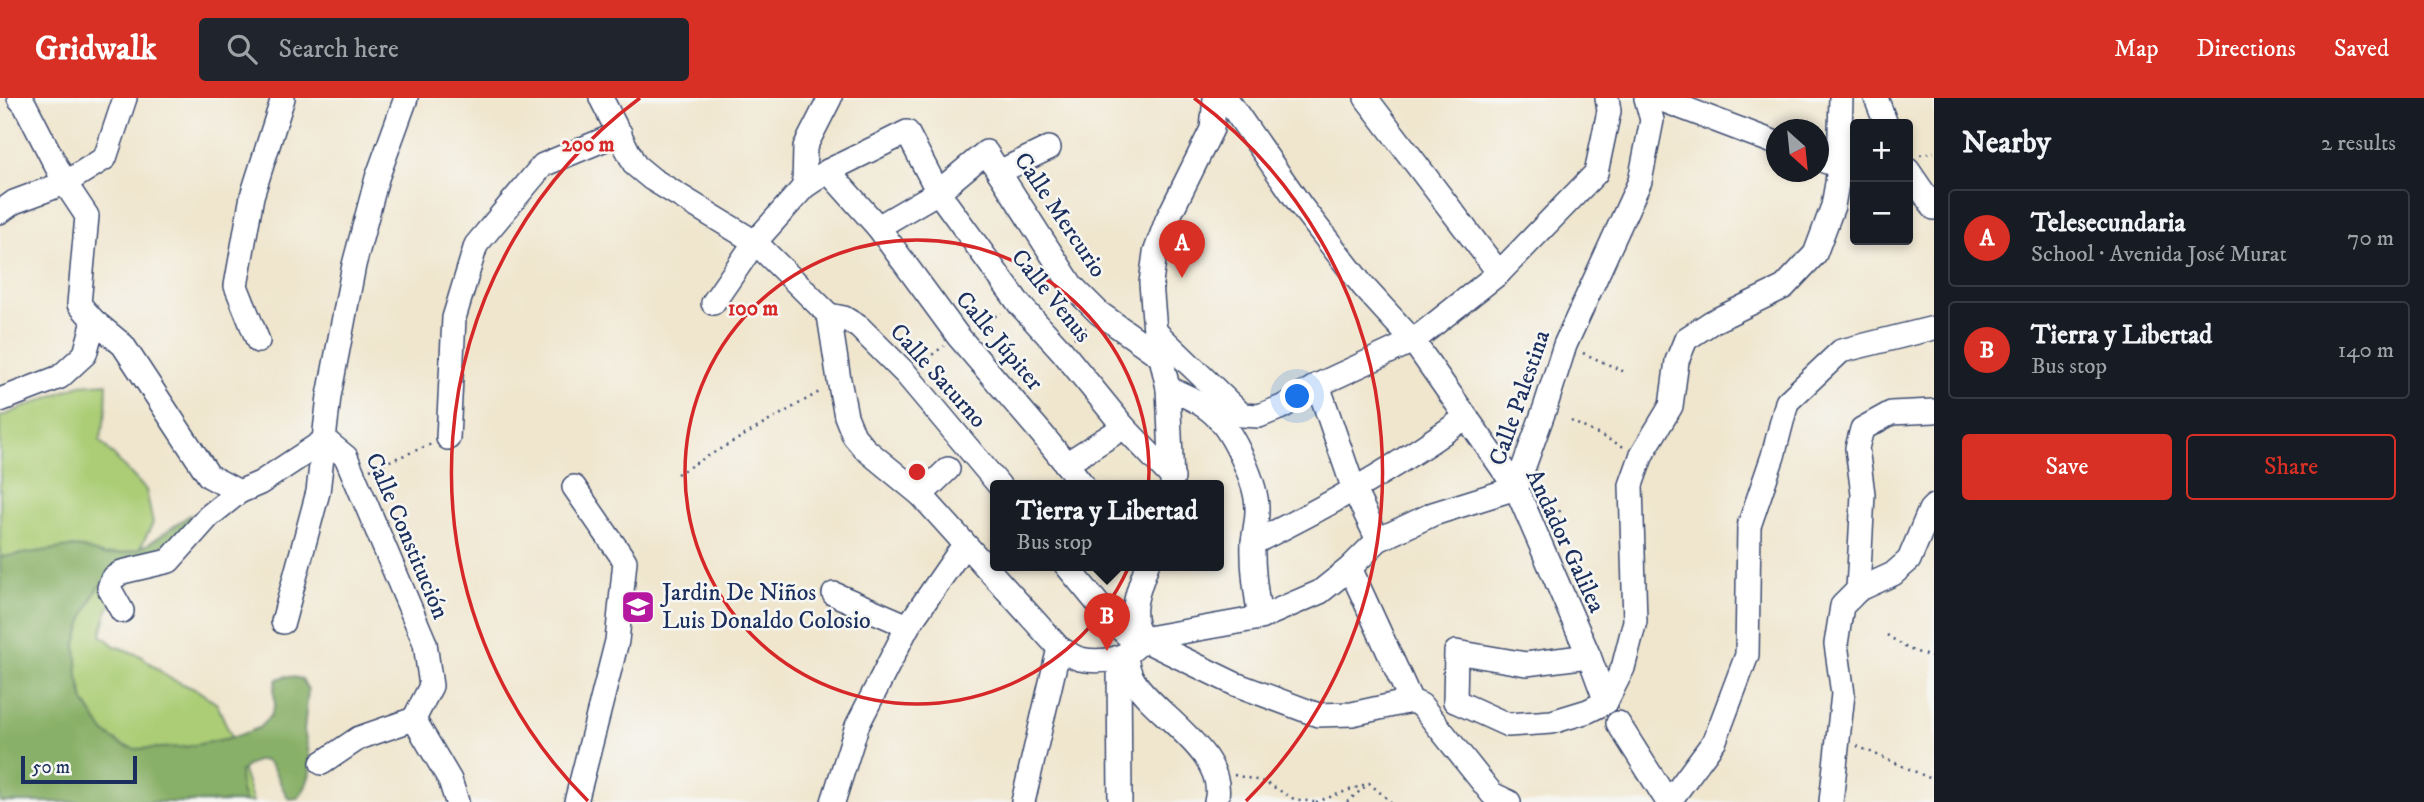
<!DOCTYPE html>
<meta charset="utf-8">
<style>
body{margin:0;font-family:"IM FELL DW Pica",serif;background:#20242c;color:#f1f3f6}
.controls{position:absolute;right:21px;top:21px;display:grid;overflow:hidden;border-radius:7px;box-shadow:0 4px 10px #0003}
.controls button{width:63px;height:63px;display:grid;place-items:center;padding:0;border:0;border-bottom:2px solid #363941;background:#171b24;color:#f1f3f6;font:35px sans-serif}
.compass{position:absolute;left:1766px;top:21px;width:63px;height:63px;border-radius:50%;background:#171b24;box-shadow:0 4px 10px #0003;rotate:153deg}
.scale{position:absolute;left:21px;bottom:18px;width:116px;box-sizing:border-box;padding-left:7px;border:4px solid #1b2f5e;border-top:0;font-size:19px;line-height:24px;white-space:nowrap;color:#1b2f5e;-webkit-text-stroke:5px #f6f6f2;paint-order:stroke}
.you{position:absolute;left:1298px;top:299px;width:24px;height:24px;margin:-18px;border:5px solid #fff;border-radius:50%;background:#1a73e8;box-shadow:0 0 0 10px #1a73e833}
.badge{display:grid;place-items:center;width:46px;height:46px;border-radius:50%;background:#d93025;color:#fff;font-size:23px;font-weight:700}
.pin{position:absolute;translate:-50% -58px;filter:drop-shadow(0 2px 4px #0008)}
.pin::after{content:'';position:absolute;top:37px;width:24px;height:21px;background:inherit;clip-path:polygon(0 0,100% 0,50% 100%)}
.popup{position:absolute;left:990px;top:382px;width:234px;height:91px;box-sizing:border-box;display:grid;place-content:center;border-radius:7px;background:#171b24;filter:drop-shadow(0 2px 5px #0005);font-size:23px;white-space:nowrap;color:#9ea1a6}
.popup b{font-size:26px;color:#f1f3f6}
.popup::after{content:'';position:absolute;left:50%;top:100%;margin-left:-14px;border:14px solid transparent;border-top-color:#171b24}
.list{margin:0;padding:0;list-style:none}
h2{display:flex;justify-content:space-between;align-items:center;height:91px;margin:0;padding:0 28px;font-size:30px}
h2 small{font-size:23px;font-weight:400;color:#9ea1a6}
.list li{display:grid;grid-template-columns:46px 1fr auto;gap:21px;align-items:center;box-sizing:border-box;height:98px;margin:0 14px 14px;padding:0 14px;border:2px solid #363941;border-radius:7px}
.list b{display:block;font-size:26px;white-space:nowrap}
.list p{margin:0;font-size:23px;white-space:nowrap;color:#9ea1a6}
.list em{font-size:23px;font-style:normal;color:#9ea1a6}
.actions{display:flex;gap:14px;padding:21px 28px}
.actions a{flex:1;padding:16px 0;border:2px solid #d93025;border-radius:7px;text-align:center;font-size:24px;color:#d93025}
.actions .main{background:#d93025;color:#fff}
.icon{flex:none;width:38px;height:38px;fill:none;stroke:currentColor;stroke-width:2;stroke-linecap:round;stroke-linejoin:round}
.map{position:relative;flex:none;width:1934px;height:704px;overflow:hidden}
header{display:flex;align-items:center;gap:42px;box-sizing:border-box;height:98px;padding:0 35px;background:#d93025;color:#fff}
header strong{font-size:33px}
nav{display:flex;gap:38px;margin-inline-start:auto;font-size:24px}
.search{width:490px;height:63px;background:#20242c;display:flex;align-items:center;gap:18px;box-sizing:border-box;padding:0 24px;border-radius:7px;color:#9ea1a6;font-size:26px}
main{display:flex}
aside{flex:1;background:#171b24}
.map>svg:first-child{display:block}
.green{fill:#accd76;stroke:#647e6a;stroke-width:2}
.forest{fill:#89b067;stroke:#527062;stroke-width:2}
.lines{fill:none;stroke-linecap:round;stroke-linejoin:round}
.minor-casing{stroke:#3b4a6f;stroke-width:26}
.path{stroke:#3b4a6f;stroke-width:2.5;stroke-dasharray:2 5;stroke-linecap:butt}
.minor{stroke:#fff;stroke-width:23}
.ring{fill:none;stroke:#d62828;stroke-width:3.5}
.labels{text-anchor:middle;dominant-baseline:central;stroke-width:5;stroke-linejoin:round;paint-order:stroke}
.street-label{font-size:24px;fill:#1b2f5e;stroke:#f6f6f2}
.poi-label{font-size:24px;fill:#1b2f5e;stroke:#f6f6f2;text-anchor:start}
.centre{fill:#d62828;stroke:#f6f6f2;stroke-width:3.5}
.ring-label{font-size:21px;text-anchor:middle;font-weight:bold;fill:#d62828;stroke:#f6f6f2;stroke-width:5;stroke-linejoin:round;paint-order:stroke}
</style>
<header>
<strong>Gridwalk</strong>
<div class="search"><svg class="icon" aria-label="search" viewBox="0 0 24 24"><circle cx="10" cy="10" r="6"/><path d="M15 15l6 6"/></svg>Search here</div>
<nav><a>Map</a><a>Directions</a><a>Saved</a></nav>
</header>
<main>
<div class="map">
<svg width="1934" height="704" viewBox="0 0 1934 704">
<rect width="100%" height="100%" fill="#f6f6f2"/>
<filter id="ink" filterUnits="userSpaceOnUse"><feTurbulence type="fractalNoise" baseFrequency=".0143" numOctaves="2"/><feDisplacementMap in="SourceGraphic" scale="14" xChannelSelector="R" yChannelSelector="G"/><feConvolveMatrix kernelMatrix="1 2 1 2 8 2 1 2 1" color-interpolation-filters="sRGB"/></filter>
<filter id="wash" filterUnits="userSpaceOnUse"><feTurbulence type="fractalNoise" baseFrequency=".00686" numOctaves="4" result="noise"/><feDisplacementMap in="SourceGraphic" scale="28" xChannelSelector="R" yChannelSelector="G"/><feGaussianBlur stdDeviation="1.57" result="paint"/><feColorMatrix in="noise" values="0 0 0 0 0 0 0 0 0 0 0 0 0 0 0 0 0 1.4 0 .05"/><feComposite in="paint" operator="in"/></filter>
<g filter="url(#wash)">
<rect width="100%" height="100%" fill="#f0e6ce"/>
<polygon class="green" points="107,285 106,315 100,343 146,392 153,425 106,516 101,537 115,548 141,558 169,580 197,592 217,606 233,642 253,704 0,704 0,319 80,287"/>
<path class="forest" d="M190 417 194 418 178 447 105 482 96 492 84 519 76 546 78 578 84 603 104 634 122 647 135 651 185 649 234 639 259 630 271 617 275 607 274 592 277 581 287 578 302 581 308 592 304 633 309 655 310 676 305 690 298 700 289 701C274 680 273 643 240 674L241 693 245 704H0V459L70 449 83 450 104 457 123 455 136 452 150 445Z"/>
</g>
<g filter="url(#ink)">
<g class="lines">
<g class="minor-casing">
<g id="minor">
<polyline points="19,0 25,7 65,85 87,118 79,206 94,223 123,247 209,378 239,394 260,385 325,342 346,359 425,545 431,588 414,621 450,682 457,704"/>
<path d="M601 0 635 67 652 81 755 144 829 217 839 282 846 318 854 338 865 351 921 397 1059 550C1065 553 1073 559 1080 561 1103 566 1129 561 1142 541"/>
<polyline points="1226,0 1301,108 1363,188 1413,243 1516,390 1589,558 1606,604"/>
<polyline points="1366,0 1499,175"/>
<polyline points="1657,0 1776,45"/>
<polyline points="1876,0 1886,26"/>
<polyline points="1818,61 1839,68"/>
<polyline points="1908,72 1934,110"/>
<polyline points="828,73 878,129 958,238 1042,336 1083,387"/>
<polyline points="999,74 1049,50"/>
<polyline points="804,89 805,49 830,0"/>
<polyline points="0,114 14,104 65,85 105,60 125,0"/>
<polyline points="878,129 938,94 986,54 1072,188 1099,215 1160,258"/>
<polyline points="713,205 755,144 804,89 828,73 907,34 938,94 1020,207 1062,253 1124,329 1173,380"/>
<polyline points="829,217 844,220 859,229 906,276 999,387"/>
<polyline points="1155,233 1242,317 1259,318 1282,309 1318,287 1413,243 1499,175 1596,75 1609,13 1607,0"/>
<polyline points="258,243 236,188 252,98 283,0"/>
<polyline points="1318,287 1354,392 1378,442"/>
<path d="M1168 290C1184 297 1201 304 1214 316 1233 334 1258 387 1257 413 1257 424 1254 434 1253 445 1252 470 1256 495 1260 520"/>
<polyline points="0,302 60,279 85,256 94,223"/>
<polyline points="448,340 454,220 476,147 543,67 620,35"/>
<polyline points="1066,366 1124,329"/>
<polyline points="1172,384 1168,290 1155,233 1151,185 1155,155 1167,122 1212,31 1215,0"/>
<polyline points="574,389 625,463 617,543 576,704"/>
<polyline points="921,397 948,371"/>
<path d="M1253 445C1327 409 1398 368 1465 320"/>
<polyline points="1066,467 1113,524 1138,547"/>
<path d="M1147 467C1138 493 1127 515 1142 541L1235 586 1318 617 1352 616 1411 603 1421 607 1492 696 1509 704"/>
<polyline points="1350,470 1411,603"/>
<polyline points="1858,492 1863,396 1857,350 1862,331 1891,315 1934,313"/>
<polyline points="834,496 908,528"/>
<polyline points="122,513 109,490 112,481 122,474 169,463 209,418 239,394"/>
<polyline points="283,524 318,394 329,298 354,167 377,80 406,0"/>
<polyline points="1142,541 1260,520 1320,494 1350,470 1378,442 1433,416 1516,390 1545,310 1565,247 1640,83 1652,22 1646,0"/>
<path d="M1126 558C1127 566 1129 576 1134 583 1156 618 1229 656 1216 704"/>
<polyline points="1119,563 1120,704"/>
<polyline points="1455,603 1508,627 1552,624 1588,613 1606,604 1623,570 1635,523 1631,387 1642,356 1671,308 1677,263 1686,241 1712,224 1784,189 1815,156 1833,108 1837,85 1839,68 1841,0"/>
<polyline points="1455,603 1456,554 1526,566 1589,558"/>
<polyline points="1618,625 1668,704"/>
<polyline points="322,665 359,640 414,621"/>
<polyline points="833,704 857,628 908,528 964,447"/>
<polyline points="1023,704 1059,550"/>
<polyline points="1669,704 1715,642 1747,557 1749,428 1773,358 1787,304 1841,253 1934,230"/>
<polyline points="1831,704 1843,596 1836,546 1842,508 1858,492 1893,476 1909,462 1930,412 1934,408"/>
</g>
</g>
<g class="path">
<polyline points="1920,57 1934,54"/>
<polyline points="976,228 1001,215"/>
<polyline points="1074,240 1087,228"/>
<polyline points="1583,255 1627,275"/>
<polyline points="921,265 944,248"/>
<polyline points="1571,323 1626,350"/>
<polyline points="370,371 432,346"/>
<polyline points="677,376 821,293"/>
<polyline points="1557,435 1560,410"/>
<polyline points="1887,537 1908,551 1934,560"/>
<polyline points="1857,648 1934,682"/>
<polyline points="1234,677 1265,684 1294,701 1314,704"/>
<polyline points="1316,704 1369,685 1391,704"/>
<polyline points="1347,704 1367,687"/>
</g>
<use href="#minor" class="minor"/>
</g>
</g>
<g class="ring">
<circle cx="917" cy="374" r="232"/>
<path d="M588 703A465 465 0 0 1 640 0M1194 0A465 465 0 0 1 1246 703"/>
</g>
<defs>
<g id="school-square" transform="scale(1.75)"><rect x="-9" y="-9" width="18" height="18" rx="4" fill="#b5179e" stroke="#f6f6f2"/><path d="M0-5L7-2L0 1L-7-2ZM-4 1L0 2.5L4 1V4Q0 6-4 4Z" fill="#fff"/></g>
</defs>
<g fill-rule="evenodd">
<use href="#school-square" x="638" y="509"/>
</g>
<g class="labels">
<g class="street-label">
<text transform="translate(1060 117) rotate(56)">Calle Mercurio</text>
<text transform="translate(1051 198) rotate(51)">Calle Venus</text>
<text transform="translate(999 243) rotate(50)">Calle Júpiter</text>
<text transform="translate(938 278) rotate(48)">Calle Saturno</text>
<text transform="translate(1520 300) rotate(-71)">Calle Palestina</text>
<text transform="translate(407 438) rotate(67)">Calle Constitución</text>
<text transform="translate(1565 443) rotate(65)">Andador Galilea</text>
</g>
<g class="poi-label">
<text x="662" y="495">Jardin De Niños<tspan x="662" dy="28">Luis Donaldo Colosio</tspan></text>
</g>
</g>
<circle cx="917" cy="374" r="10" class="centre"/>
<g class="ring-label">
<text x="588" y="53">200 m</text>
<text x="753" y="217">100 m</text>
</g>
</svg>
<div class="controls">
<button>+</button>
<button>−</button>
</div>
<svg class="compass" viewBox="-18 -18 36 36"><path d="M0-13l5 13h-10z" fill="#e53935"/><path d="M0 13l5-13h-10z" fill="#9ea1a6"/></svg>
<div class="scale">50 m</div>
<div class="you"></div>
<div class="pin badge" style="left:1182px;top:180px">A</div>
<div class="pin badge" style="left:1107px;top:553px">B</div>
<div class="popup"><b>Tierra y Libertad</b>Bus stop</div>
</div>
<aside>
<h2>Nearby<small>2 results</small></h2>
<ul class="list">
<li><span class="badge">A</span><div><b>Telesecundaria</b><p>School · Avenida José Murat</p></div><em>70 m</em></li>
<li><span class="badge">B</span><div><b>Tierra y Libertad</b><p>Bus stop</p></div><em>140 m</em></li>
</ul>
<div class="actions"><a class="main">Save</a><a>Share</a></div>
</aside>
</main>
